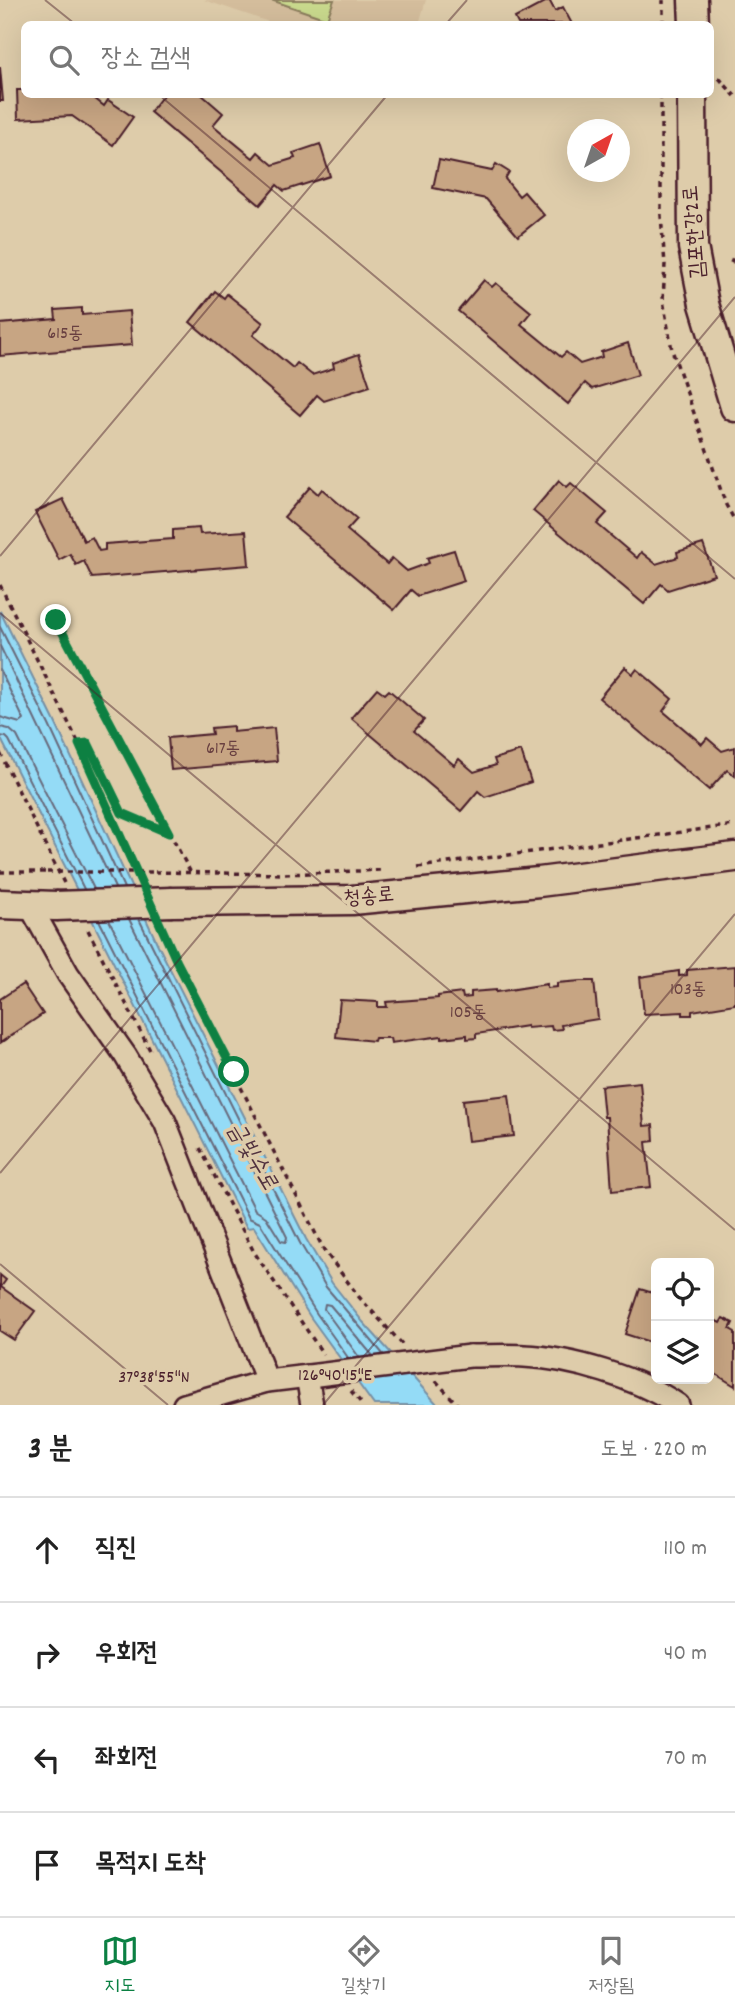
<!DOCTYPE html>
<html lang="ko">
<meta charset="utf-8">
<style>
body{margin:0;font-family:Dekko,"Poor Story",sans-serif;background:#f2f2f2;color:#222}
.controls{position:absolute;right:21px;bottom:21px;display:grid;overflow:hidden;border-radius:10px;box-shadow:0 7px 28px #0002}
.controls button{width:63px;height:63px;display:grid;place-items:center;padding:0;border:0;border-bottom:2px solid #e0e0e0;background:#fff;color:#222;font:35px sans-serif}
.compass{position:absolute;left:567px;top:119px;width:63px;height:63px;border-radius:50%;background:#fff;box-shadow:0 7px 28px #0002;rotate:40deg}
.stop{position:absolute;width:21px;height:21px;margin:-16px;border:5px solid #0b8043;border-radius:50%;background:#fff}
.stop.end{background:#0b8043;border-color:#fff;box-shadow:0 2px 7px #0008}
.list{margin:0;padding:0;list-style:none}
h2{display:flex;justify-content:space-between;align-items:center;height:91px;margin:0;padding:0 28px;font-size:30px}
h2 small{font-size:23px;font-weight:400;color:#767676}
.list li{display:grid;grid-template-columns:46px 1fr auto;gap:21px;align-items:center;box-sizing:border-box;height:105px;padding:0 28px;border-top:2px solid #e0e0e0}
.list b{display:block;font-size:26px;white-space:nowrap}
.list em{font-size:23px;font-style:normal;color:#767676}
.icon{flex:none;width:38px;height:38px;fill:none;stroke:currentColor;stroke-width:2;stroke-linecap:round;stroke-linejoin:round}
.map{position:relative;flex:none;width:735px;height:1405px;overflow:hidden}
.search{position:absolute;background:#fff;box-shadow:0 7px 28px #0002;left:21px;right:21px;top:21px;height:77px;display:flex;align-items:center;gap:18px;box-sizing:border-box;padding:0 24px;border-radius:10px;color:#767676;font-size:26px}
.sheet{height:511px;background:#fff}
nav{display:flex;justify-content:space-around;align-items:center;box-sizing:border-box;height:98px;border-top:2px solid #e0e0e0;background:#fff;font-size:19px;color:#767676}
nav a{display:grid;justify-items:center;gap:4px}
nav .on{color:#0b8043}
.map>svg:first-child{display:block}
.built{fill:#d4bd9c}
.green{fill:#c9d98d;stroke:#8a7c5c;stroke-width:2}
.water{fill:#94dbf6;stroke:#7690a5;stroke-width:2}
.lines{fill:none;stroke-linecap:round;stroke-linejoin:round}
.shore{stroke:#686a7c;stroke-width:2}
.building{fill:#c7a583;stroke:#4a1f2b;stroke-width:2}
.street-casing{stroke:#4a1f2b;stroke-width:26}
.secondary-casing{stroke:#4a1f2b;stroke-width:33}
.path{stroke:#4a1f2b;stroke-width:3.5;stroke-dasharray:5 5;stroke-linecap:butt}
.street{stroke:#deccaa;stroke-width:21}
.secondary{stroke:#deccaa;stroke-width:28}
.street-bridge-casing{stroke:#4a1f2b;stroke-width:26;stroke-linecap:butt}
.secondary-bridge-casing{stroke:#4a1f2b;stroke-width:33;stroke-linecap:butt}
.path-bridge{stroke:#4a1f2b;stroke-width:3.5;stroke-dasharray:5 5;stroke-linecap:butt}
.street-bridge{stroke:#deccaa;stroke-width:21}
.secondary-bridge{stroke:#deccaa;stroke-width:28}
.route{stroke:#0b8043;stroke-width:9}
.ticks{fill:none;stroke:#4a1f2b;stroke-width:2;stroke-opacity:0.45}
.labels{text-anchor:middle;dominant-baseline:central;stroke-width:7;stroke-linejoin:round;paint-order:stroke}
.number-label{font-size:18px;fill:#694041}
.street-label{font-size:21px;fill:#4a1f2b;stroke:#deccaa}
.water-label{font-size:23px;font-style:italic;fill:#51323f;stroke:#deccaa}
.ticks-label{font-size:18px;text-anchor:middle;fill:#4a1f2b;stroke:#deccaa;stroke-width:7;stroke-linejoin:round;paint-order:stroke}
</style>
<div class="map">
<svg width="735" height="1405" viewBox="0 0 735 1405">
<rect width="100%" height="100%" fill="#deccaa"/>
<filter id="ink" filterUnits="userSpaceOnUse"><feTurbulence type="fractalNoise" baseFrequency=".0143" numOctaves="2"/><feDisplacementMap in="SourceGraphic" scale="14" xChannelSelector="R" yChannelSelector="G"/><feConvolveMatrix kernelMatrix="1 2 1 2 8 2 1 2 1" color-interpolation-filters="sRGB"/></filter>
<g filter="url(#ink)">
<polygon class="built" points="204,0 426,0 419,24 275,24"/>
<polygon class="green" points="271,0 334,0 327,19"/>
<polygon class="water" points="0,611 55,722 158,945 306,1239 332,1283 363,1322 438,1405 374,1405 311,1318 254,1227 247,1228 0,737"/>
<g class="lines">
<g class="shore">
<polyline points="0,627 49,725 124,888"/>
<polyline points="0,646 115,888"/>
<polyline points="0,670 24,720 20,723 0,717"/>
<polyline points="0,727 9,729 17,736 94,889"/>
<polyline points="0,736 6,737 9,740 84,889"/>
<polyline points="139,919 300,1243 326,1287 383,1354"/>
<polyline points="99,920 249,1218 260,1223 317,1314 349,1359"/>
<polyline points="109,920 255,1210 266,1217 281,1241 286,1242 287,1237 129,919"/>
<polyline points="359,1357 324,1309 325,1304 330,1305 373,1356"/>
</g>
</g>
<g class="building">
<polygon points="549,0 555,11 563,7 572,24 518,24 515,18"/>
<polygon points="0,67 3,101 0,101"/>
<polygon points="17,90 24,90 24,94 89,94 104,106 108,100 133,117 113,145 72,116 18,119"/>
<polygon points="164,94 201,94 223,113 213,125 253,158 258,152 273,165 295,158 293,153 320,144 330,176 284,191 277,185 260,205 150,112"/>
<polygon points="439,160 492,171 496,164 509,172 505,179 519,196 524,192 544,215 518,236 486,199 433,188"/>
<polygon points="484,280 492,287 496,283 531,312 521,324 561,357 566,352 580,364 602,357 601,352 628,343 638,375 592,389 585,383 568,404 458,311"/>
<polygon points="215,291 224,298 227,294 263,323 253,335 293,368 297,363 312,375 334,368 333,363 359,354 370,386 324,401 317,395 300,415 190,322"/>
<polygon points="82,308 82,315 129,311 132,345 0,356 0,324 56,319 55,310"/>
<polygon points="559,480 567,487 571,483 607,513 597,524 637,558 641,552 656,564 678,557 677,552 703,544 714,575 668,590 661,584 644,604 533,511"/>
<polygon points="310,487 318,494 322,489 357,519 347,530 387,564 392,558 407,571 429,563 427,558 454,550 464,581 418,596 411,590 394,610 284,517"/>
<polygon points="63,499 84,541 92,537 99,551 105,550 105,544 173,539 173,530 199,528 200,534 246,531 249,565 92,578 84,561 76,565 70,554 59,560 35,512"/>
<polygon points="625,667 633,674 637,669 672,699 663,711 702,744 707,738 722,751 735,747 735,776 727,770 709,790 599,698"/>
<polygon points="377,688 385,694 389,690 424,720 414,731 454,765 459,759 474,772 496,765 494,759 521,751 531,782 485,797 478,791 461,811 351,718"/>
<polygon points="233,726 233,732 274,728 277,761 171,770 168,738 212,734 211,728"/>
<polygon points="735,966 735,1004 692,1011 692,1015 683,1015 683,1012 644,1014 640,977 679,971 679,976 687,975 687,970"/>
<polygon points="581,981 594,981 598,1019 561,1025 562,1029 552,1030 551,1026 527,1028 527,1026 476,1034 476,1038 467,1039 467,1035 442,1038 442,1036 391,1043 390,1038 375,1038 374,1041 336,1037 340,1000 378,1002 378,1007 387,1007 386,1002 438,998 438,996 462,993 463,998 471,997 471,992 496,990 496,992 547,984 547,988 557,987 557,983"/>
<polygon points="23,984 43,1014 0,1043 0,999"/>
<polygon points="640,1082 644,1126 653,1125 654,1141 646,1142 651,1187 612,1191 607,1117 604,1117 601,1086"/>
<polygon points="509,1095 514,1136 468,1141 463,1100"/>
<polygon points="0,1275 6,1280 1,1287 35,1311 14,1340 0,1331"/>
<polygon points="654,1288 656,1289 656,1344 625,1334 640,1289 653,1293"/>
<polygon points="709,1317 720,1323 723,1318 733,1323 730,1329 735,1332 735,1386 709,1370"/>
</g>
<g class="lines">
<g class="street-casing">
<g id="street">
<polyline points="29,904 68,974 125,1055 165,1122 267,1381"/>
<path d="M470 1356C488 1356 506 1355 524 1356 572 1358 638 1378 678 1405"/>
<polyline points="307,1376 312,1405"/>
<polyline points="184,1405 267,1381 317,1375"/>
</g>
</g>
<g class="secondary-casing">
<g id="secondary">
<polyline points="693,0 694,24"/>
<polyline points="692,94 693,247 704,304 735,407"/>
<polyline points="172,902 352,900 539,882 735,857"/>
<polyline points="0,904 56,906"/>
</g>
</g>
<g class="path">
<polyline points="663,24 663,0"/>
<polyline points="719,78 735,96"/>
<polyline points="661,94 661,216 665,264 663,300 672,350 726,505 735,521"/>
<polyline points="731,263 735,254"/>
<polyline points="0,585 79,744 141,880"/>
<polyline points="56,620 191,873"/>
<polyline points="79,744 88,743 122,813 167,832"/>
<polyline points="0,753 64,883"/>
<polyline points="418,867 735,825"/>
<polyline points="0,872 47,872"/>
<polyline points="155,872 285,874 382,870"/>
<polyline points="161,926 177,962 324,1250 359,1297 402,1344"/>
<polyline points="88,930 152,1054"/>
<polyline points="200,1148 254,1252 323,1354"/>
<polyline points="436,1381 458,1405"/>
<polyline points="351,1391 363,1405"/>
</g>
<use href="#street" class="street"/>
<use href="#secondary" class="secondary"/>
<g class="street-bridge-casing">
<polyline id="street-bridge" points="317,1375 470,1356"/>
</g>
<g class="secondary-bridge-casing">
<polyline id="secondary-bridge" points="56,906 172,902"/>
</g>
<polyline class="path-bridge" points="47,872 155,872"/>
<use href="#street-bridge" class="street-bridge"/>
<use href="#secondary-bridge" class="secondary-bridge"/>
</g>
</g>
<g class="lines" filter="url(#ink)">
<polyline class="route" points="56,620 169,833 122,813 88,743 79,744 177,962 234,1072"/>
</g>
<path class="ticks" d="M45 0 75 24M446 24 467 0M158 94 735 579M0 556 388 94M0 613 735 1230M0 1173 735 297M0 1264 168 1405M323 1405 735 914"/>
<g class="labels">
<g class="number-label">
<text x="65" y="334">615동</text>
<text x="223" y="749">617동</text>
<text x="688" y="990">103동</text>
<text x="468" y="1013">105동</text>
</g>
<g class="street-label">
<text transform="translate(696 232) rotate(-95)">김포한강2로</text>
<text transform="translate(369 898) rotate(-5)">청송로</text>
</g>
<g class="water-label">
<text transform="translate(251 1157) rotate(59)">금빛수로</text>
</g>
</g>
<g class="ticks-label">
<text x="335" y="1380">126°40'15"E</text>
<text x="154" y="1382">37°38'55"N</text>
</g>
</svg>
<div class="controls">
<button><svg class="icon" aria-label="locate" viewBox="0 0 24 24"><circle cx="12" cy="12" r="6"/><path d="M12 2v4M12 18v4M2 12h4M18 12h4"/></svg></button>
<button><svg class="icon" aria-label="layers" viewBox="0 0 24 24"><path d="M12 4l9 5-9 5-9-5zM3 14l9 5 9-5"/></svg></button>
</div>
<svg class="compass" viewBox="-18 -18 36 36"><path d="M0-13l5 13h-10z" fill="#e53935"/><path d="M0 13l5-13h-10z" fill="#767676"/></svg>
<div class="stop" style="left:234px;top:1072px"></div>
<div class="stop end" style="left:56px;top:620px"></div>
<div class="search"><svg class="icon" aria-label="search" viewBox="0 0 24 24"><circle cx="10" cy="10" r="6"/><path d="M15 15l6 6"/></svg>장소 검색</div>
</div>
<section class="sheet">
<h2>3 분<small>도보 · 220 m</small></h2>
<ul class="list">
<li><svg class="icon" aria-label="ahead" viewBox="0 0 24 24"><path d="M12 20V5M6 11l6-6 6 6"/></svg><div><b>직진</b></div><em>110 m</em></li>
<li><svg class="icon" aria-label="right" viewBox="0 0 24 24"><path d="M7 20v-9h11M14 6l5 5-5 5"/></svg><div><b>우회전</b></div><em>40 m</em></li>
<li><svg class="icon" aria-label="left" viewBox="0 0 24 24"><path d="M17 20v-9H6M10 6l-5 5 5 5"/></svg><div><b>좌회전</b></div><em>70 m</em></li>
<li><svg class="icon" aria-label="arrive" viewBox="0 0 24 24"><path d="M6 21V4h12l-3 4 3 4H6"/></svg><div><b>목적지 도착</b></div></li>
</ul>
</section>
<nav>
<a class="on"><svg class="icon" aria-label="map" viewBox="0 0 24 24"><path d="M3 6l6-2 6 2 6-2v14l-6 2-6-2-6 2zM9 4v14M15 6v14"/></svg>지도</a>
<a><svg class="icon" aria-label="directions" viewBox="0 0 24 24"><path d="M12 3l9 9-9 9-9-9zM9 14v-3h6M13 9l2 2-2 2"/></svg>길찾기</a>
<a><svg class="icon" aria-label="saved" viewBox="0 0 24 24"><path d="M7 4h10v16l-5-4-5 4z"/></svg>저장됨</a>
</nav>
